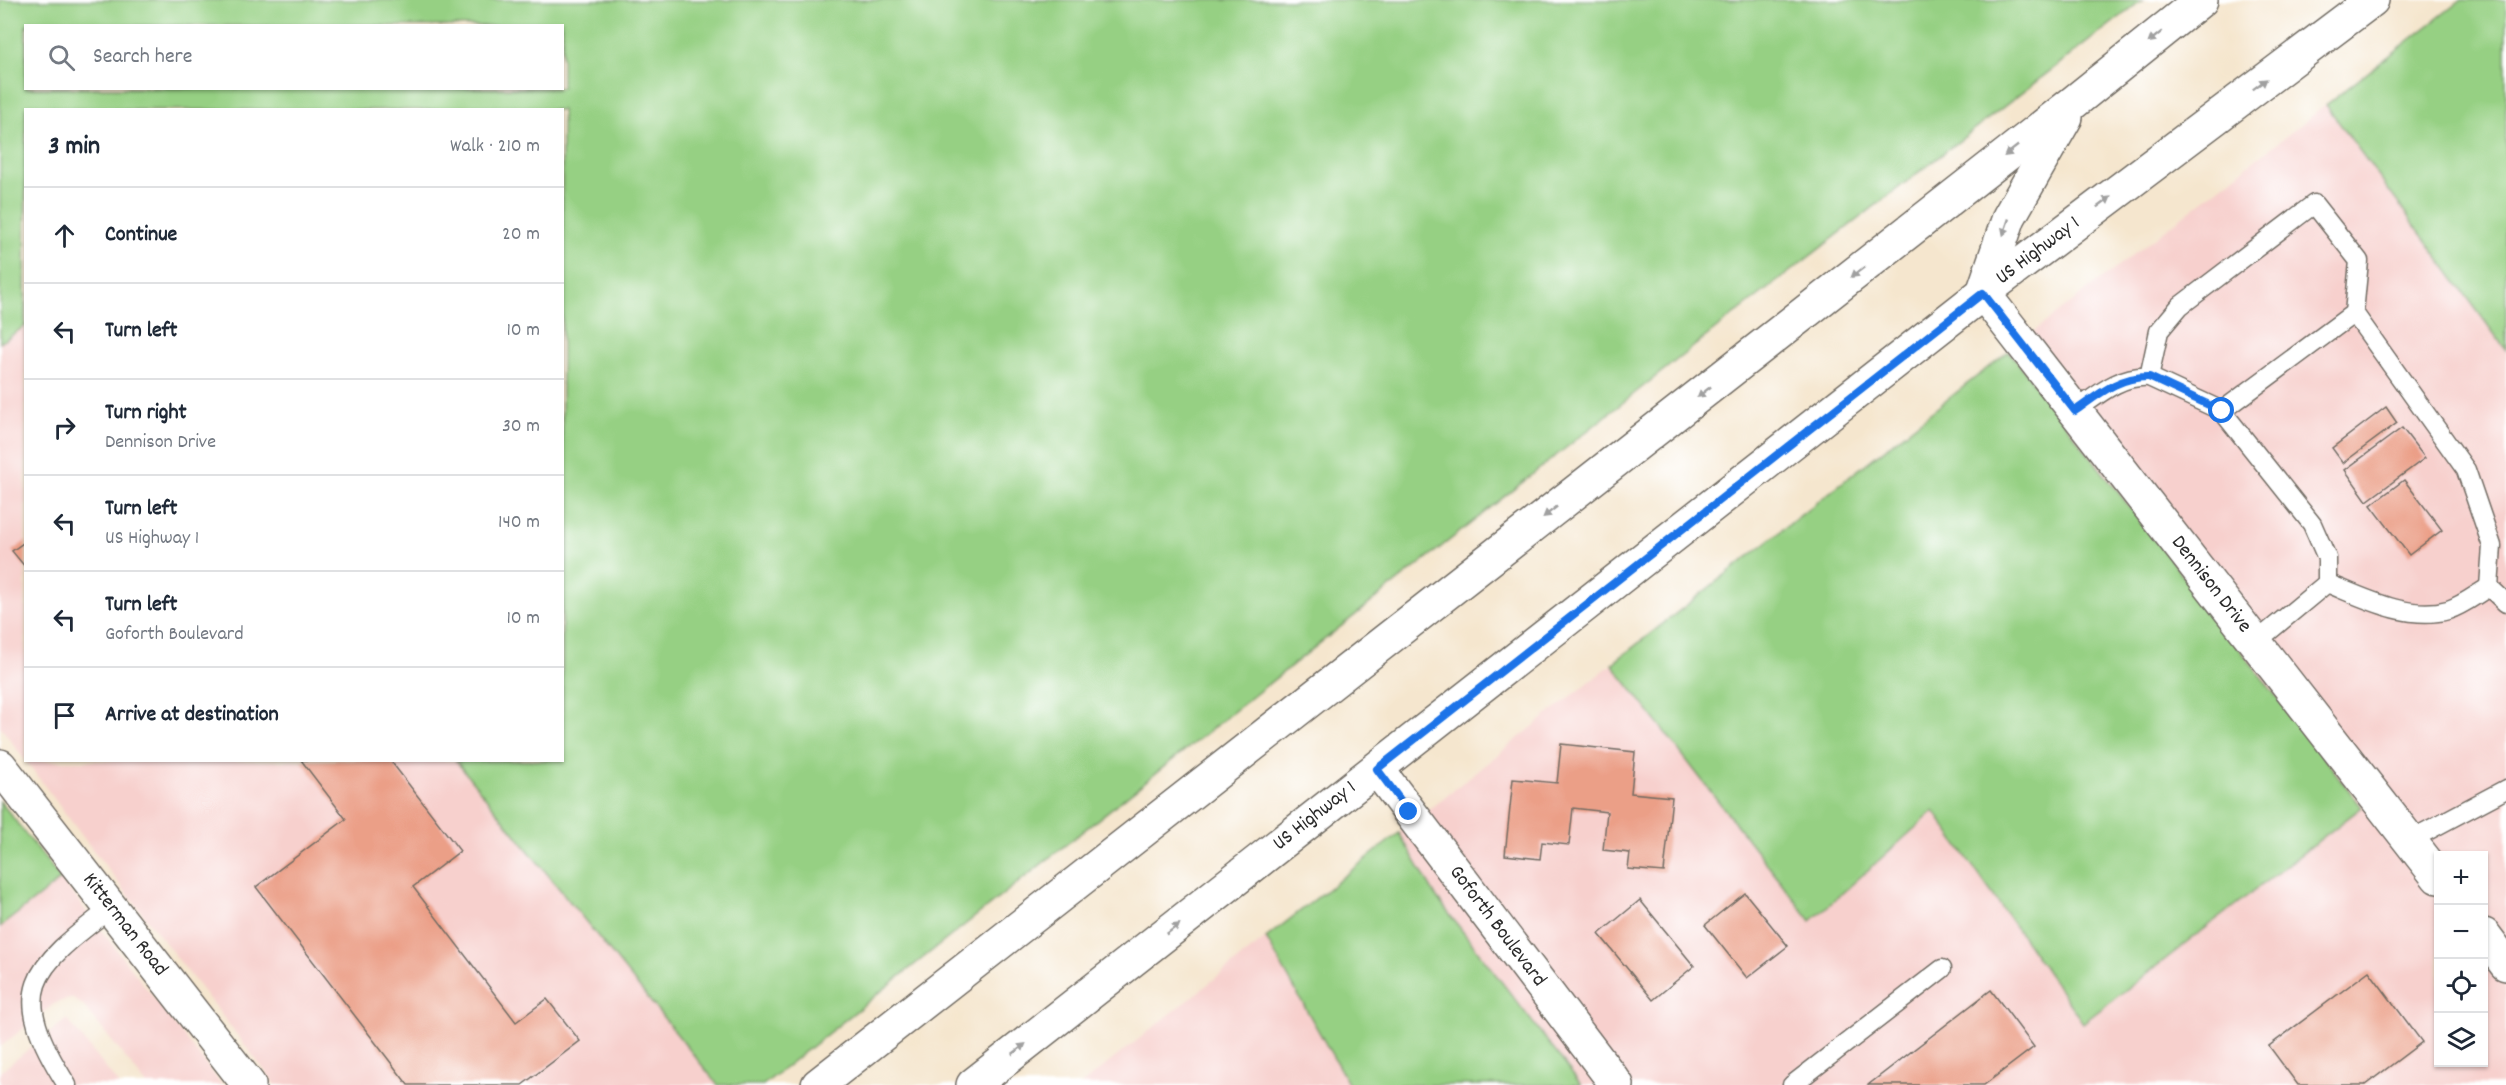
<!DOCTYPE html>
<meta charset="utf-8">
<style>
body{margin:0;font-family:Dekko,sans-serif;background:#f2f2f3;color:#1f2937}
.controls{position:absolute;right:18px;bottom:18px;display:grid;overflow:hidden;border-radius:0px;box-shadow:0 2px 4px #0004}
.controls button{width:54px;height:54px;display:grid;place-items:center;padding:0;border:0;border-bottom:2px solid #e0e1e3;background:#fff;color:#1f2937;font:30px sans-serif}
.stop{position:absolute;width:18px;height:18px;margin:-14px;border:4px solid #1a73e8;border-radius:50%;background:#fff}
.stop.end{background:#1a73e8;border-color:#fff;box-shadow:0 2px 6px #0008}
.list{margin:0;padding:0;list-style:none}
h2{display:flex;justify-content:space-between;align-items:center;height:78px;margin:0;padding:0 24px;font-size:26px}
h2 small{font-size:20px;font-weight:400;color:#747a83}
.list li{display:grid;grid-template-columns:39px 1fr auto;gap:18px;align-items:center;box-sizing:border-box;height:96px;padding:0 24px;border-top:2px solid #e0e1e3}
.list b{display:block;font-size:22px;white-space:nowrap}
.list p{margin:0;font-size:20px;white-space:nowrap;color:#747a83}
.list em{font-size:20px;font-style:normal;color:#747a83}
.icon{flex:none;width:33px;height:33px;fill:none;stroke:currentColor;stroke-width:2;stroke-linecap:round;stroke-linejoin:round}
.map{position:relative;flex:none;width:2506px;height:1085px;overflow:hidden}
.search{position:absolute;background:#fff;box-shadow:0 2px 4px #0004;left:24px;top:24px;width:540px;height:66px;display:flex;align-items:center;gap:15px;box-sizing:border-box;padding:0 21px;border-radius:0px;color:#747a83;font-size:22px}
.panel{position:absolute;background:#fff;box-shadow:0 2px 4px #0004;left:24px;top:108px;width:540px;height:654px;border-radius:0px}
.map>svg:first-child{display:block}
.built{fill:#f7d0cd;fill-rule:evenodd}
.green{fill:#96d083;stroke:#607e57;stroke-width:1.5;fill-rule:evenodd}
.building{fill:#eb9f87}
.lines{fill:none;stroke-linecap:round;stroke-linejoin:round}
.service-casing{stroke:#726c64;stroke-width:21}
.minor-casing{stroke:#726c64;stroke-width:36}
.tertiary-casing{stroke:#726c64;stroke-width:36}
.primary-casing{stroke:#726c64;stroke-width:36}
.service{stroke:#fff;stroke-width:18}
.minor{stroke:#fff;stroke-width:33}
.tertiary{stroke:#fff;stroke-width:33}
.primary{stroke:#fff;stroke-width:33}
.oneway{fill:#a0a0a0}
.route{stroke:#1a73e8;stroke-width:8}
.labels{text-anchor:middle;dominant-baseline:central;stroke-width:4.5;stroke-linejoin:round;paint-order:stroke}
.street-label{font-size:21px;fill:#2b2b2b;stroke:#fff}
</style>
<div class="map">
<svg width="2506" height="1085" viewBox="0 0 2506 1085">
<rect width="100%" height="100%" fill="#fff"/>
<filter id="ink" filterUnits="userSpaceOnUse"><feTurbulence type="fractalNoise" baseFrequency=".0167" numOctaves="2"/><feDisplacementMap in="SourceGraphic" scale="12" xChannelSelector="R" yChannelSelector="G"/><feConvolveMatrix kernelMatrix="1 2 1 2 8 2 1 2 1" color-interpolation-filters="sRGB"/></filter>
<filter id="wash" filterUnits="userSpaceOnUse"><feTurbulence type="fractalNoise" baseFrequency=".008" numOctaves="4" result="noise"/><feDisplacementMap in="SourceGraphic" scale="24" xChannelSelector="R" yChannelSelector="G"/><feGaussianBlur stdDeviation="1.35" result="paint"/><feColorMatrix in="noise" values="0 0 0 0 0 0 0 0 0 0 0 0 0 0 0 0 0 1.4 0 .05"/><feComposite in="paint" operator="in"/></filter>
<g filter="url(#wash)">
<rect width="100%" height="100%" fill="#f5e6ce"/>
<g class="built">
<path d="M2326 105 2506 350V1085H1581L1437 898 1399 833 1612 664 1810 921 1934 811 2083 1022 2009 351ZM2438 856H2484V1062H2438Z"/>
<polygon points="25,326 25,760 0,726 0,343"/>
<polygon points="26,761 456,761 718,1085 276,1085 86,841"/>
<polygon points="61,879 222,1085 147,1085 83,1005 73,999 67,999 54,1004 0,1047 0,927"/>
<polygon points="1266,938 1349,1085 1081,1085"/>
<polygon points="67,1019 119,1085 0,1085 0,1072"/>
</g>
<g class="green">
<path d="M0 0H2142L1722 324 763 1085H718L456 761 562 760V110H26L25 326 0 343ZM26 26H562V88H26Z"/>
<polygon points="2461,0 2506,0 2506,350 2326,105"/>
<polygon points="2009,351 2362,807 2083,1023 1934,811 1811,921 1612,664"/>
<polygon points="0,801 61,879 0,927"/>
<polygon points="1399,833 1437,898 1581,1085 1349,1085 1266,938"/>
</g>
<g id="blocks">
<g class="building">
<polygon points="2386,407 2397,423 2343,463 2332,448"/>
<polygon points="2402,428 2425,458 2367,501 2345,470"/>
<polygon points="2404,480 2442,530 2409,555 2371,505"/>
<polygon points="26,541 26,568 12,551"/>
<polygon points="1561,744 1635,752 1631,793 1672,797 1664,872 1628,869 1630,853 1603,850 1607,812 1573,808 1569,845 1542,842 1540,859 1505,855 1513,779 1557,783"/>
<polygon points="301,760 390,760 460,851 413,887 516,1022 547,999 580,1041 522,1085 408,1085 256,887 346,819"/>
<polygon points="1745,893 1788,946 1747,978 1705,925"/>
<polygon points="1640,900 1694,966 1653,1000 1599,934"/>
<polygon points="2369,971 2422,1042 2365,1085 2298,1085 2269,1046"/>
<polygon points="1991,990 2034,1047 1984,1085 1868,1085"/>
</g>
</g>
</g>
<g filter="url(#ink)">
<use href="#blocks" fill-opacity="0" stroke="#726c64" stroke-width="1.5"/>
<g class="lines">
<g class="service-casing">
<g id="service">
<polyline points="2149,377 2159,331 2180,306 2314,204 2359,261 2354,313"/>
<path d="M2075 411C2098 395 2119 375 2149 377L2222 411 2354 313 2466 470 2492 546 2489 587 2506 603"/>
<polyline points="2222,411 2312,524 2327,558 2327,583 2256,642"/>
<path d="M2327 583C2364 598 2408 621 2448 610 2462 606 2477 594 2489 587"/>
<polyline points="2410,840 2506,789"/>
<path d="M67 1085C7 990 30 970 111 908"/>
<polyline points="1792,1085 1942,969"/>
</g>
</g>
<g class="minor-casing">
<g id="minor">
<path id="s1" d="M1983 293 2438 877"/>
<path id="s2" d="M1377 769 1617 1085"/>
<polyline points="2484,935 2506,964"/>
</g>
</g>
<g class="tertiary-casing">
<g id="tertiary">
<path id="s3" d="M0 766 249 1085"/>
</g>
</g>
<g class="primary-casing">
<g id="primary">
<polyline points="1983,293 2009,217 2066,117"/>
<polyline points="818,1085 2074,102 2201,0"/>
<path id="s4" d="M973 1085 1983 293 2372 0"/>
</g>
</g>
<use href="#service" class="service"/>
<use href="#minor" class="minor"/>
<use href="#tertiary" class="tertiary"/>
<use href="#primary" class="primary"/>
</g>
<defs><path id="oneway-solid" d="M-6-.8H1V-3.2L6.5 0L1 3.2V.8H-6Z" transform="scale(1.5)"/></defs>
<g class="oneway">
<use href="#oneway-solid" transform="translate(2155 37) rotate(141)"/>
<use href="#oneway-solid" transform="translate(2260 84) rotate(-37)"/>
<use href="#oneway-solid" transform="translate(2011 151) rotate(142)"/>
<use href="#oneway-solid" transform="translate(2104 202) rotate(-37)"/>
<use href="#oneway-solid" transform="translate(2006 227) rotate(109)"/>
<use href="#oneway-solid" transform="translate(1858 272) rotate(142)"/>
<use href="#oneway-solid" transform="translate(1704 392) rotate(142)"/>
<use href="#oneway-solid" transform="translate(1550 512) rotate(142)"/>
<use href="#oneway-solid" transform="translate(1173 929) rotate(-38)"/>
<use href="#oneway-solid" transform="translate(1019 1049) rotate(-38)"/>
</g>
</g>
<g class="lines" filter="url(#ink)">
<path class="route" d="M1409 812 1377 769 1983 293 2075 411C2098 395 2119 376 2149 377L2222 411"/>
</g>
<g class="labels">
<g class="street-label">
<text stroke="none"><textPath href="#s4" startOffset="1353">US Highway 1</textPath></text>
<text stroke="none"><textPath href="#s1" startOffset="370">Dennison Drive</textPath></text>
<text stroke="none"><textPath href="#s4" startOffset="435">US Highway 1</textPath></text>
<text stroke="none"><textPath href="#s3" startOffset="202">Kitterman Road</textPath></text>
<text stroke="none"><textPath href="#s2" startOffset="198">Goforth Boulevard</textPath></text>
</g>
</g>
</svg>
<div class="controls">
<button>+</button>
<button>−</button>
<button><svg class="icon" aria-label="locate" viewBox="0 0 24 24"><circle cx="12" cy="12" r="6"/><path d="M12 2v4M12 18v4M2 12h4M18 12h4"/></svg></button>
<button><svg class="icon" aria-label="layers" viewBox="0 0 24 24"><path d="M12 4l9 5-9 5-9-5zM3 14l9 5 9-5"/></svg></button>
</div>
<div class="stop" style="left:2222px;top:411px"></div>
<div class="stop end" style="left:1409px;top:812px"></div>
<div class="search"><svg class="icon" aria-label="search" viewBox="0 0 24 24"><circle cx="10" cy="10" r="6"/><path d="M15 15l6 6"/></svg>Search here</div>
<section class="panel">
<h2>3 min<small>Walk · 210 m</small></h2>
<ul class="list">
<li><svg class="icon" aria-label="ahead" viewBox="0 0 24 24"><path d="M12 20V5M6 11l6-6 6 6"/></svg><div><b>Continue</b></div><em>20 m</em></li>
<li><svg class="icon" aria-label="left" viewBox="0 0 24 24"><path d="M17 20v-9H6M10 6l-5 5 5 5"/></svg><div><b>Turn left</b></div><em>10 m</em></li>
<li><svg class="icon" aria-label="right" viewBox="0 0 24 24"><path d="M7 20v-9h11M14 6l5 5-5 5"/></svg><div><b>Turn right</b><p>Dennison Drive</p></div><em>30 m</em></li>
<li><svg class="icon" aria-label="left" viewBox="0 0 24 24"><path d="M17 20v-9H6M10 6l-5 5 5 5"/></svg><div><b>Turn left</b><p>US Highway 1</p></div><em>140 m</em></li>
<li><svg class="icon" aria-label="left" viewBox="0 0 24 24"><path d="M17 20v-9H6M10 6l-5 5 5 5"/></svg><div><b>Turn left</b><p>Goforth Boulevard</p></div><em>10 m</em></li>
<li><svg class="icon" aria-label="arrive" viewBox="0 0 24 24"><path d="M6 21V4h12l-3 4 3 4H6"/></svg><div><b>Arrive at destination</b></div></li>
</ul>
</section>
</div>
